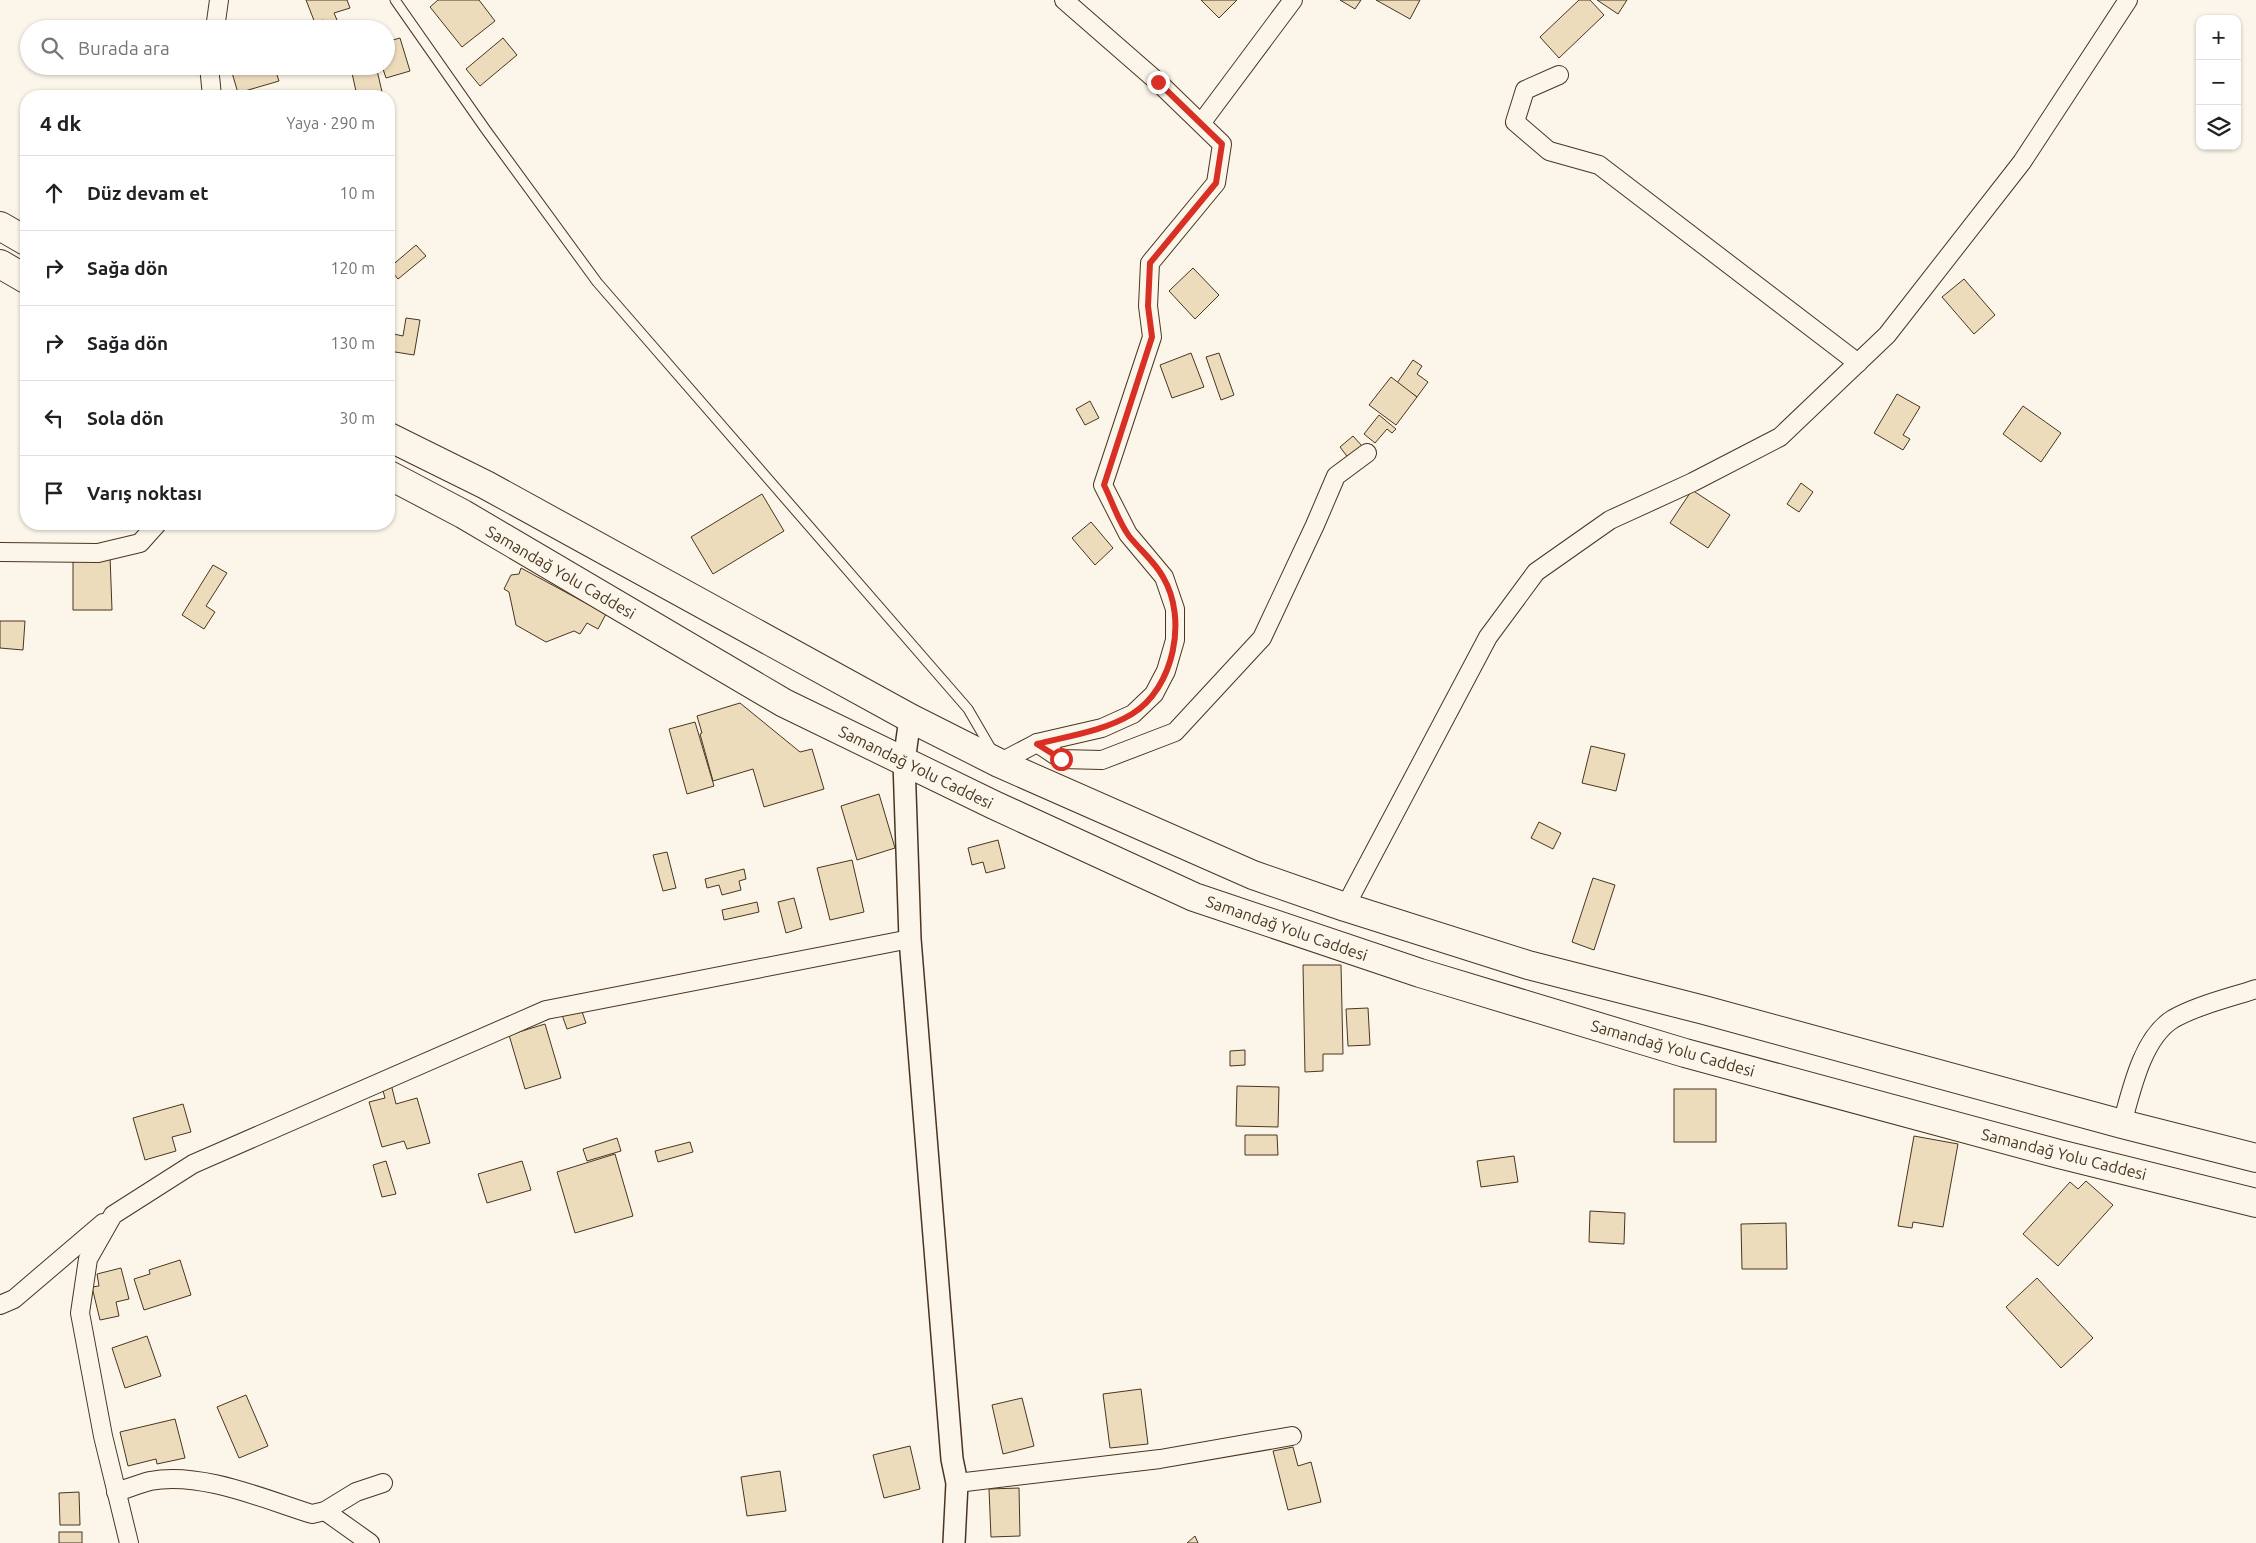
<!DOCTYPE html>
<html lang="tr">
<meta charset="utf-8">
<style>
body{margin:0;font-family:Ubuntu,sans-serif;background:#f6f6f6;color:#202124}
.controls{position:absolute;right:15px;top:15px;display:grid;overflow:hidden;border-radius:10px;box-shadow:0 1px 4px #0004}
.controls button{width:45px;height:45px;display:grid;place-items:center;padding:0;border:0;border-bottom:1px solid #e0e0e0;background:#fff;color:#202124;font:25px sans-serif}
.stop{position:absolute;width:15px;height:15px;margin:-11px;border:4px solid #d93025;border-radius:50%;background:#fff}
.stop.end{background:#d93025;border-color:#fff;box-shadow:0 1px 5px #0008}
.list{margin:0;padding:0;list-style:none}
h2{display:flex;justify-content:space-between;align-items:center;height:65px;margin:0;padding:0 20px;font-size:21px}
h2 small{font-size:16px;font-weight:400;color:#757577}
.list li{display:grid;grid-template-columns:32px 1fr auto;gap:15px;align-items:center;box-sizing:border-box;height:75px;padding:0 20px;border-top:1px solid #e0e0e0}
.list b{display:block;font-size:19px;white-space:nowrap}
.list em{font-size:16px;font-style:normal;color:#757577}
.icon{flex:none;width:28px;height:28px;fill:none;stroke:currentColor;stroke-width:2;stroke-linecap:round;stroke-linejoin:round}
.map{position:relative;flex:none;width:2256px;height:1543px;overflow:hidden}
.search{position:absolute;background:#fff;box-shadow:0 1px 4px #0004;left:20px;top:20px;width:375px;height:55px;display:flex;align-items:center;gap:12px;box-sizing:border-box;padding:0 18px;border-radius:28px;color:#757577;font-size:19px}
.panel{position:absolute;background:#fff;box-shadow:0 1px 4px #0004;left:20px;top:90px;width:375px;height:440px;border-radius:20px}
.map>svg:first-child{display:block}
.building{fill:#ecdcbc;stroke:#4a3520}
.lines{fill:none;stroke-linecap:round;stroke-linejoin:round}
.service-casing{stroke:#4a3520;stroke-width:11}
.minor-casing{stroke:#4a3520;stroke-width:20}
.tertiary-casing{stroke:#4a3520;stroke-width:24}
.trunk-casing{stroke:#4a3520;stroke-width:30}
.service{stroke:#fbf6e9;stroke-width:9}
.minor{stroke:#fbf6e9;stroke-width:18}
.tertiary{stroke:#fbf6e9;stroke-width:21}
.trunk{stroke:#fbf6e9;stroke-width:28}
.route{stroke:#d93025;stroke-width:6}
.labels{text-anchor:middle;dominant-baseline:central;stroke-width:4;stroke-linejoin:round;paint-order:stroke}
.street-label{font-size:16px;fill:#4a3520;stroke:#fbf6e9}
</style>
<div class="map">
<svg width="2256" height="1543" viewBox="0 0 2256 1543">
<rect width="100%" height="100%" fill="#fbf6e9"/>
<g class="building">
<polygon points="306,0 347,0 350,8 334,13 337,20 325,24 323,20 315,23"/>
<polygon points="438,0 479,0 495,21 462,47 430,7"/>
<polygon points="1201,0 1237,0 1219,18"/>
<polygon points="1340,0 1361,0 1355,9"/>
<polygon points="1376,0 1420,0 1410,19"/>
<polygon points="1579,0 1590,0 1604,15 1559,58 1540,37"/>
<polygon points="1597,0 1627,0 1618,14"/>
<polygon points="400,38 410,71 386,78 382,66 386,66 386,42"/>
<polygon points="503,38 517,55 480,86 466,69"/>
<polygon points="230,66 274,66 279,81 238,93"/>
<polygon points="356,66 376,66 383,96 357,96 352,73 357,73"/>
<polygon points="416,245 426,256 398,279 389,268"/>
<polygon points="1193,268 1219,295 1195,319 1169,291"/>
<polygon points="1964,279 1995,315 1974,334 1942,297"/>
<polygon points="406,318 420,320 414,355 389,351 389,333 403,336"/>
<polygon points="1191,353 1204,387 1172,398 1160,365"/>
<polygon points="1219,353 1234,395 1221,400 1206,357"/>
<polygon points="1413,360 1422,366 1417,374 1428,382 1417,397 1397,383"/>
<polygon points="1391,377 1417,397 1396,425 1369,405"/>
<polygon points="1897,394 1920,407 1903,435 1910,439 1903,450 1874,433"/>
<polygon points="1090,401 1099,418 1085,425 1076,409"/>
<polygon points="2023,406 2061,433 2041,462 2003,434"/>
<polygon points="1379,415 1396,429 1392,433 1387,429 1375,443 1364,434"/>
<polygon points="1353,436 1363,447 1349,459 1340,447"/>
<polygon points="1801,483 1813,492 1799,512 1787,504"/>
<polygon points="1692,490 1730,515 1708,548 1670,523"/>
<polygon points="762,494 784,531 713,574 691,537"/>
<polygon points="1091,522 1113,548 1095,565 1072,538"/>
<polygon points="110,556 112,610 73,610 73,562"/>
<polygon points="213,565 227,573 206,606 215,612 204,629 182,615"/>
<polygon points="521,568 606,614 598,629 587,623 580,634 574,631 546,642 516,625 509,592 504,589 511,575 519,574"/>
<polygon points="0,621 25,621 23,650 0,648"/>
<polygon points="740,703 800,752 812,749 824,789 764,807 753,769 713,781 700,734 702,733 697,716"/>
<polygon points="695,722 714,786 687,794 669,729"/>
<polygon points="1591,746 1625,754 1616,791 1582,783"/>
<polygon points="879,794 895,848 857,860 841,806"/>
<polygon points="1539,822 1561,833 1553,849 1531,838"/>
<polygon points="998,840 1005,868 986,873 983,862 972,865 968,848"/>
<polygon points="667,852 676,888 663,891 653,855"/>
<polygon points="852,860 864,912 830,920 817,868"/>
<polygon points="744,869 746,879 739,881 741,890 722,895 719,885 707,888 705,879"/>
<polygon points="1593,878 1615,885 1594,950 1572,942"/>
<polygon points="794,898 802,928 786,933 778,902"/>
<polygon points="757,902 759,912 724,920 722,910"/>
<polygon points="1303,965 1341,965 1343,1054 1323,1054 1323,1071 1305,1072"/>
<polygon points="580,1006 586,1023 567,1029 561,1012"/>
<polygon points="1368,1008 1370,1045 1348,1046 1346,1009"/>
<polygon points="545,1024 561,1078 525,1089 509,1035"/>
<polygon points="1245,1050 1245,1065 1230,1066 1230,1051"/>
<polygon points="391,1084 396,1104 417,1098 430,1143 407,1149 404,1141 382,1147 369,1102 385,1098 382,1087"/>
<polygon points="1237,1086 1279,1087 1278,1127 1236,1126"/>
<rect x="1674" y="1089" width="42" height="53"/>
<polygon points="183,1104 191,1132 172,1137 176,1151 145,1160 133,1118"/>
<polygon points="1245,1135 1277,1135 1278,1155 1245,1155"/>
<polygon points="1914,1136 1958,1144 1943,1227 1913,1222 1912,1228 1898,1226"/>
<polygon points="617,1138 621,1151 587,1161 583,1149"/>
<polygon points="690,1142 693,1152 658,1162 655,1151"/>
<polygon points="615,1154 633,1216 575,1233 557,1172"/>
<polygon points="1514,1156 1518,1182 1481,1187 1477,1161"/>
<polygon points="386,1161 396,1194 382,1197 373,1165"/>
<polygon points="522,1161 531,1190 487,1203 478,1174"/>
<polygon points="2086,1181 2113,1205 2058,1266 2023,1234 2070,1182 2078,1189"/>
<polygon points="1590,1211 1625,1213 1624,1244 1589,1242"/>
<polygon points="1786,1223 1787,1269 1742,1269 1741,1224"/>
<polygon points="180,1260 191,1295 144,1310 134,1279 150,1274 149,1270"/>
<polygon points="121,1268 129,1299 116,1302 119,1316 100,1320 92,1287 99,1286 97,1274"/>
<polygon points="2037,1278 2093,1338 2061,1368 2006,1307"/>
<polygon points="147,1336 161,1376 125,1388 112,1348"/>
<polygon points="1141,1389 1148,1444 1110,1448 1103,1394"/>
<polygon points="246,1395 268,1446 239,1458 217,1407"/>
<polygon points="1022,1398 1034,1446 1003,1454 992,1405"/>
<polygon points="175,1419 185,1458 157,1464 156,1459 128,1466 120,1432"/>
<polygon points="910,1446 920,1489 884,1498 873,1455"/>
<polygon points="1293,1447 1298,1466 1311,1462 1321,1502 1288,1510 1273,1451"/>
<polygon points="780,1471 786,1511 747,1516 741,1477"/>
<polygon points="1019,1488 1020,1536 991,1537 989,1489"/>
<polygon points="79,1492 80,1525 60,1525 59,1493"/>
<rect x="59" y="1532" width="23" height="11"/>
<polygon points="1195,1536 1198,1543 1187,1543"/>
</g>
<g class="lines">
<g class="service-casing">
<polyline id="service" points="395,0 486,130 597,282 968,709 993,752"/>
</g>
<g class="minor-casing">
<g id="minor">
<polyline points="215,29 219,0"/>
<polyline points="209,66 212,96"/>
<polyline points="1559,75 1525,90 1515,122 1549,151 1599,165 1858,363"/>
<polyline points="1202,122 1293,0"/>
<polyline points="0,552 98,553 140,543 157,524"/>
<polyline points="1037,743 1061,759 1102,760 1175,732 1262,638 1315,525 1336,476 1367,453"/>
<polyline points="999,763 1037,743 1102,728 1133,714 1154,694 1166,671 1175,640 1175,609 1164,577 1128,534 1103,485 1152,337 1148,306 1150,263 1216,183 1222,144 1158,82 1064,0"/>
<polyline points="1345,907 1488,637 1536,572 1610,520 1693,482 1780,437 1887,335 2022,162 2128,0"/>
<path d="M2122 1124C2131 1092 2142 1038 2173 1019 2198 1005 2229 998 2256 989"/>
<polyline points="0,1305 14,1299 103,1223"/>
<polyline points="957,1483 1160,1459 1292,1436"/>
<path d="M116 1492C127 1489 138 1484 150 1481 200 1471 264 1499 312 1514L325 1511 356 1492 383 1483"/>
<polyline points="325,1511 370,1543"/>
<polyline points="129,1543 103,1436 80,1313 88,1259 113,1215 193,1164 546,1010 910,939"/>
</g>
</g>
<g class="tertiary-casing">
<polyline id="tertiary" points="910,718 904,762 910,939 952,1459 957,1483 954,1543"/>
</g>
<g class="trunk-casing">
<g id="trunk">
<polyline points="0,226 26,241"/>
<polyline points="0,264 26,279"/>
<polyline points="389,437 486,485 910,718 999,763 1253,875 1345,907 1528,965 1704,1010 2122,1124 2256,1158"/>
<polyline points="389,475 463,514 784,703 994,805 1194,897 1420,973 1685,1053 2059,1154 2256,1203"/>
</g>
</g>
<use href="#service" class="service"/>
<use href="#minor" class="minor"/>
<use href="#tertiary" class="tertiary"/>
<use href="#trunk" class="trunk"/>
</g>
<g class="lines">
<path class="route" d="M1061 759 1037 744C1069 736 1104 731 1132 714 1174 688 1188 619 1163 577 1155 562 1140 550 1129 536 1118 521 1112 501 1104 485L1152 337 1148 306 1150 263 1216 183 1222 144 1158 82"/>
</g>
<g class="labels">
<g class="street-label">
<text transform="translate(561 572) rotate(30)">Samandağ Yolu Caddesi</text>
<text transform="translate(916 767) rotate(26)">Samandağ Yolu Caddesi</text>
<text transform="translate(1287 928) rotate(19)">Samandağ Yolu Caddesi</text>
<text transform="translate(1673 1048) rotate(16)">Samandağ Yolu Caddesi</text>
<text transform="translate(2064 1154) rotate(14)">Samandağ Yolu Caddesi</text>
</g>
</g>
</svg>
<div class="controls">
<button>+</button>
<button>−</button>
<button><svg class="icon" aria-label="layers" viewBox="0 0 24 24"><path d="M12 4l9 5-9 5-9-5zM3 14l9 5 9-5"/></svg></button>
</div>
<div class="stop" style="left:1061px;top:759px"></div>
<div class="stop end" style="left:1158px;top:82px"></div>
<div class="search"><svg class="icon" aria-label="search" viewBox="0 0 24 24"><circle cx="10" cy="10" r="6"/><path d="M15 15l6 6"/></svg>Burada ara</div>
<section class="panel">
<h2>4 dk<small>Yaya · 290 m</small></h2>
<ul class="list">
<li><svg class="icon" aria-label="ahead" viewBox="0 0 24 24"><path d="M12 20V5M6 11l6-6 6 6"/></svg><div><b>Düz devam et</b></div><em>10 m</em></li>
<li><svg class="icon" aria-label="right" viewBox="0 0 24 24"><path d="M7 20v-9h11M14 6l5 5-5 5"/></svg><div><b>Sağa dön</b></div><em>120 m</em></li>
<li><svg class="icon" aria-label="right" viewBox="0 0 24 24"><path d="M7 20v-9h11M14 6l5 5-5 5"/></svg><div><b>Sağa dön</b></div><em>130 m</em></li>
<li><svg class="icon" aria-label="left" viewBox="0 0 24 24"><path d="M17 20v-9H6M10 6l-5 5 5 5"/></svg><div><b>Sola dön</b></div><em>30 m</em></li>
<li><svg class="icon" aria-label="arrive" viewBox="0 0 24 24"><path d="M6 21V4h12l-3 4 3 4H6"/></svg><div><b>Varış noktası</b></div></li>
</ul>
</section>
</div>
